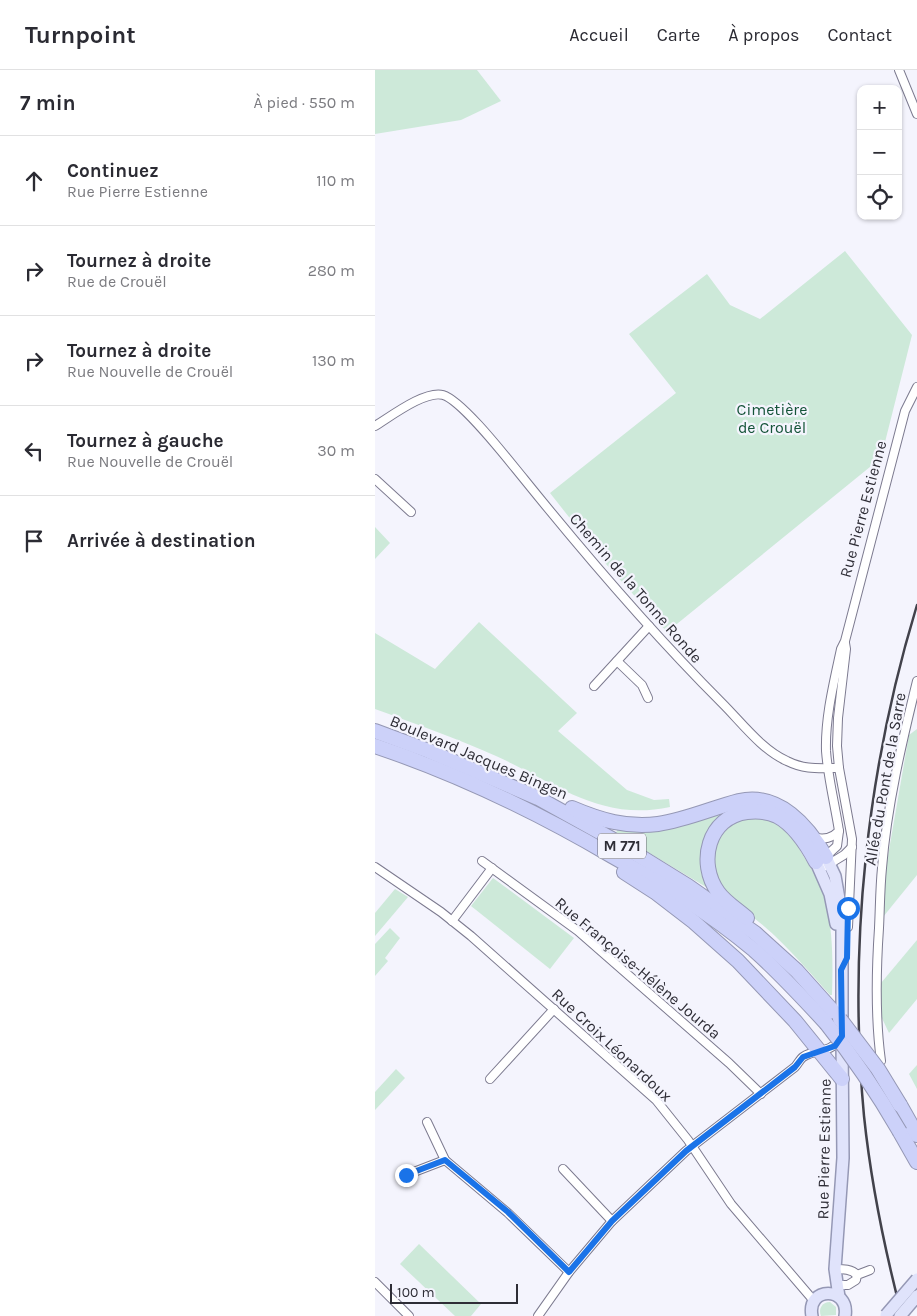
<!DOCTYPE html>
<html lang="fr">
<meta charset="utf-8">
<style>
body{margin:0;font-family:Karla,sans-serif;background:#f7f7f7;color:#2b2b33}
.controls{position:absolute;right:15px;top:15px;display:grid;overflow:hidden;border-radius:10px;box-shadow:0 1px 4px #0004}
.controls button{width:45px;height:45px;display:grid;place-items:center;padding:0;border:0;border-bottom:1px solid #e1e1e2;background:#fff;color:#2b2b33;font:25px sans-serif}
.scale{position:absolute;left:15px;bottom:12px;width:128px;box-sizing:border-box;padding-left:5px;border:2px solid #2e2d36;border-top:0;font-size:14px;line-height:18px;white-space:nowrap;color:#2e2d36;-webkit-text-stroke:4px #f4f4fd;paint-order:stroke}
.stop{position:absolute;width:15px;height:15px;margin:-11px;border:4px solid #1a73e8;border-radius:50%;background:#fff}
.stop.end{background:#1a73e8;border-color:#fff;box-shadow:0 1px 5px #0008}
.list{margin:0;padding:0;list-style:none}
h2{display:flex;justify-content:space-between;align-items:center;height:65px;margin:0;padding:0 20px;font-size:21px}
h2 small{font-size:16px;font-weight:400;color:#7c7c81}
.list li{display:grid;grid-template-columns:32px 1fr auto;gap:15px;align-items:center;box-sizing:border-box;height:90px;padding:0 20px;border-top:1px solid #e1e1e2}
.list b{display:block;font-size:19px;white-space:nowrap}
.list p{margin:0;font-size:16px;white-space:nowrap;color:#7c7c81}
.list em{font-size:16px;font-style:normal;color:#7c7c81}
.icon{flex:none;width:28px;height:28px;fill:none;stroke:currentColor;stroke-width:2;stroke-linecap:round;stroke-linejoin:round}
.map{position:relative;flex:none;width:542px;height:1246px;overflow:hidden}
header{display:flex;align-items:center;gap:30px;box-sizing:border-box;height:70px;padding:0 25px;background:#fff;border-bottom:1px solid #e1e1e2}
header strong{font-size:24px}
nav{display:flex;gap:28px;margin-inline-start:auto;font-size:18px}
main{display:flex}
aside{flex:1;background:#fff}
.map>svg:first-child{display:block}
.green{fill:#cde9d9}
.lines{fill:none;stroke-linecap:round;stroke-linejoin:round}
.street-casing{stroke:#7c7a8f;stroke-width:10}
.primary-casing{stroke:#9598b5;stroke-width:14}
.highway-casing{stroke:#9598b5;stroke-width:16}
.street{stroke:#fff;stroke-width:8}
.primary{stroke:#e0e3fb;stroke-width:11}
.highway{stroke:#ccd1f9;stroke-width:14}
.rail{stroke:#42424b;stroke-width:2.5}
.primary-bridge-casing{stroke:#9598b5;stroke-width:14;stroke-linecap:butt}
.highway-bridge-casing{stroke:#9598b5;stroke-width:16;stroke-linecap:butt}
.primary-bridge{stroke:#e0e3fb;stroke-width:11}
.highway-bridge{stroke:#ccd1f9;stroke-width:14}
.route{stroke:#1a73e8;stroke-width:6}
.labels{text-anchor:middle;dominant-baseline:central;stroke-width:4.5;stroke-linejoin:round;paint-order:stroke}
.shield{fill:#f4f4fd;stroke:#696972;stroke-width:1}
.shield-label{font-size:15px;font-weight:bold;fill:#2e2d36}
.park-label{font-size:16px;fill:#155439;stroke:#f4f4fd}
.street-label{font-size:16px;fill:#2e2d36;stroke:#f4f4fd}
</style>
<header>
<strong>Turnpoint</strong>
<nav><a>Accueil</a><a>Carte</a><a>À propos</a><a>Contact</a></nav>
</header>
<main>
<aside>
<h2>7 min<small>À pied · 550 m</small></h2>
<ul class="list">
<li><svg class="icon" aria-label="ahead" viewBox="0 0 24 24"><path d="M12 20V5M6 11l6-6 6 6"/></svg><div><b>Continuez</b><p>Rue Pierre Estienne</p></div><em>110 m</em></li>
<li><svg class="icon" aria-label="right" viewBox="0 0 24 24"><path d="M7 20v-9h11M14 6l5 5-5 5"/></svg><div><b>Tournez à droite</b><p>Rue de Crouël</p></div><em>280 m</em></li>
<li><svg class="icon" aria-label="right" viewBox="0 0 24 24"><path d="M7 20v-9h11M14 6l5 5-5 5"/></svg><div><b>Tournez à droite</b><p>Rue Nouvelle de Crouël</p></div><em>130 m</em></li>
<li><svg class="icon" aria-label="left" viewBox="0 0 24 24"><path d="M17 20v-9H6M10 6l-5 5 5 5"/></svg><div><b>Tournez à gauche</b><p>Rue Nouvelle de Crouël</p></div><em>30 m</em></li>
<li><svg class="icon" aria-label="arrive" viewBox="0 0 24 24"><path d="M6 21V4h12l-3 4 3 4H6"/></svg><div><b>Arrivée à destination</b></div></li>
</ul>
</aside>
<div class="map">
<svg width="542" height="1246" viewBox="0 0 542 1246">
<rect width="100%" height="100%" fill="#f4f4fd"/>
<g class="green">
<polygon points="0,0 102,0 126,31 86,50 0,64"/>
<polygon points="470,181 537,265 506,388 292,562 231,494 175,423 301,323 254,264 332,204 355,235 385,249"/>
<polygon points="0,457 15,473 0,489"/>
<path d="M104 552 202 643 183 661 252 720 279 730 294 729 295 737C225 752 181 713 121 686 81 668 41 654 0 639V563L60 599Z"/>
<polygon points="542,659 542,805 508,847 510,803 534,665"/>
<polygon points="358,736 343,751 333,817 331,817 241,763 243,758"/>
<path d="M390 746C411 758 417 766 429 787 438 801 447 816 451 832 458 862 458 894 457 925H455C437 905 420 885 400 866 377 843 323 813 341 774 353 747 364 750 390 746Z"/>
<polygon points="118,808 199,868 175,899 96,836"/>
<polygon points="20,819 33,827 0,866 0,843"/>
<polygon points="15,858 25,868 10,888 13,891 0,906 0,874"/>
<polygon points="542,870 542,929 514,963 505,944 506,913"/>
<polygon points="542,995 542,1019 534,1004"/>
<polygon points="21,999 30,1008 0,1040 0,1022"/>
<polygon points="44,1174 106,1234 96,1246 80,1246 25,1194"/>
<path d="M455 1232 461 1237V1245L446 1246C443 1239 447 1232 455 1232Z"/>
</g>
<g class="lines">
<g class="street-casing">
<g id="street">
<polyline points="524,0 542,44"/>
<path d="M0 356C15 347 50 320 68 325 88 331 134 391 149 409 212 487 277 563 347 633 367 653 387 680 412 691 430 700 444 698 464 698"/>
<polyline points="0,409 36,442"/>
<polyline points="470,573 471,579 463,648 462,676 464,698 477,769 473,857"/>
<polyline points="242,591 267,615 273,628"/>
<polyline points="219,616 274,556"/>
<path d="M440 768C450 769 456 769 464 761 460 735 453 708 451 681 450 647 459 612 466 579L470 571 530 341 542 317"/>
<polyline points="449,788 462,776 464,761"/>
<polyline points="107,791 203,861 354,993 386,1024"/>
<polyline points="451,796 469,785 477,777"/>
<polyline points="0,797 66,842 96,866 281,1030 313,1070 356,1134 439,1231"/>
<polyline points="77,851 117,798"/>
<path d="M506 991C500 947 501 902 504 858 505 838 505 818 507 798 512 735 527 672 542 611"/>
<polyline points="115,1009 179,939"/>
<polyline points="52,1052 70,1090 133,1143 194,1202"/>
<polyline points="188,1099 237,1151"/>
<polyline points="31,1105 70,1090"/>
<path d="M460 1199C468 1199 477 1199 482 1205"/>
<polyline points="0,1212 34,1246"/>
<polyline points="463,1215 473,1215 481,1210 482,1205 495,1200"/>
<path d="M163 1246 194 1202 237 1151 311 1081 420 997C423 994 425 989 428 987 441 978 455 984 465 969"/>
</g>
</g>
<g class="primary-casing">
<g id="primary">
<polyline points="451,787 460,806 467,846 467,955"/>
<polyline points="441,792 455,824 461,854"/>
<polyline points="464,1227 460,1199 468,1088 467,971"/>
<path d="M437 1246C431 1216 475 1216 470 1246"/>
</g>
</g>
<g class="highway-casing">
<g id="highway">
<polyline points="0,661 54,681 163,728 237,769 313,816 380,863 422,901 465,949"/>
<path d="M0 676C83 704 162 742 237 786 287 814 335 843 379 880 405 903 428 928 451 953"/>
<path d="M197 738C225 750 252 758 283 754 311 750 337 738 364 731 404 722 433 756 451 787"/>
<polyline points="249,802 280,822 319,852 363,891 420,951 467,1009"/>
<path d="M372 848C363 840 350 832 343 822 322 793 333 747 372 742 382 741 392 741 402 746 419 755 432 775 441 792"/>
<polyline points="525,1035 542,1065"/>
<polyline points="525,1062 542,1092"/>
</g>
</g>
<use href="#street" class="street"/>
<use href="#primary" class="primary"/>
<use href="#highway" class="highway"/>
<path class="rail" d="M527 1246C510 1181 496 1113 489 1046 473 875 492 699 542 535"/>
<g class="primary-bridge-casing">
<g id="primary-bridge">
<polyline points="511,1245 542,1209"/>
<polyline points="525,1246 542,1226"/>
</g>
</g>
<g class="highway-bridge-casing">
<g id="highway-bridge">
<polyline points="465,949 503,999 525,1035"/>
<path d="M451 953C479 988 503 1024 525 1062"/>
</g>
</g>
<use href="#primary-bridge" class="primary-bridge"/>
<use href="#highway-bridge" class="highway-bridge"/>
</g>
<g class="lines">
<polyline class="route" points="31,1105 70,1090 133,1142 194,1202 237,1151 311,1081 420,997 428,987 460,976 467,966 466,900 472,888 473,838"/>
</g>
<g class="labels">
<rect class="shield" x="223" y="763.5" width="48" height="25" rx="4"/>
<g class="shield-label">
<text x="247" y="776">M 771</text>
</g>
<g class="park-label">
<text x="397" y="339">Cimetière<tspan x="397" dy="18">de Crouël</tspan></text>
</g>
<g class="street-label">
<text transform="translate(488 439) rotate(-75)">Rue Pierre Estienne</text>
<text transform="translate(261 518) rotate(49)">Chemin de la Tonne Ronde</text>
<text transform="translate(104 687) rotate(23)">Boulevard Jacques Bingen</text>
<text transform="translate(510 709) rotate(-80)">Allée du Pont de la Sarre</text>
<text transform="translate(263 898) rotate(40)">Rue Françoise-Hélène Jourda</text>
<text transform="translate(237 975) rotate(43)">Rue Croix Léonardoux</text>
<text transform="translate(449 1079) rotate(-89)">Rue Pierre Estienne</text>
</g>
</g>
</svg>
<div class="controls">
<button>+</button>
<button>−</button>
<button><svg class="icon" aria-label="locate" viewBox="0 0 24 24"><circle cx="12" cy="12" r="6"/><path d="M12 2v4M12 18v4M2 12h4M18 12h4"/></svg></button>
</div>
<div class="scale">100 m</div>
<div class="stop" style="left:473px;top:838px"></div>
<div class="stop end" style="left:31px;top:1105px"></div>
</div>
</main>
